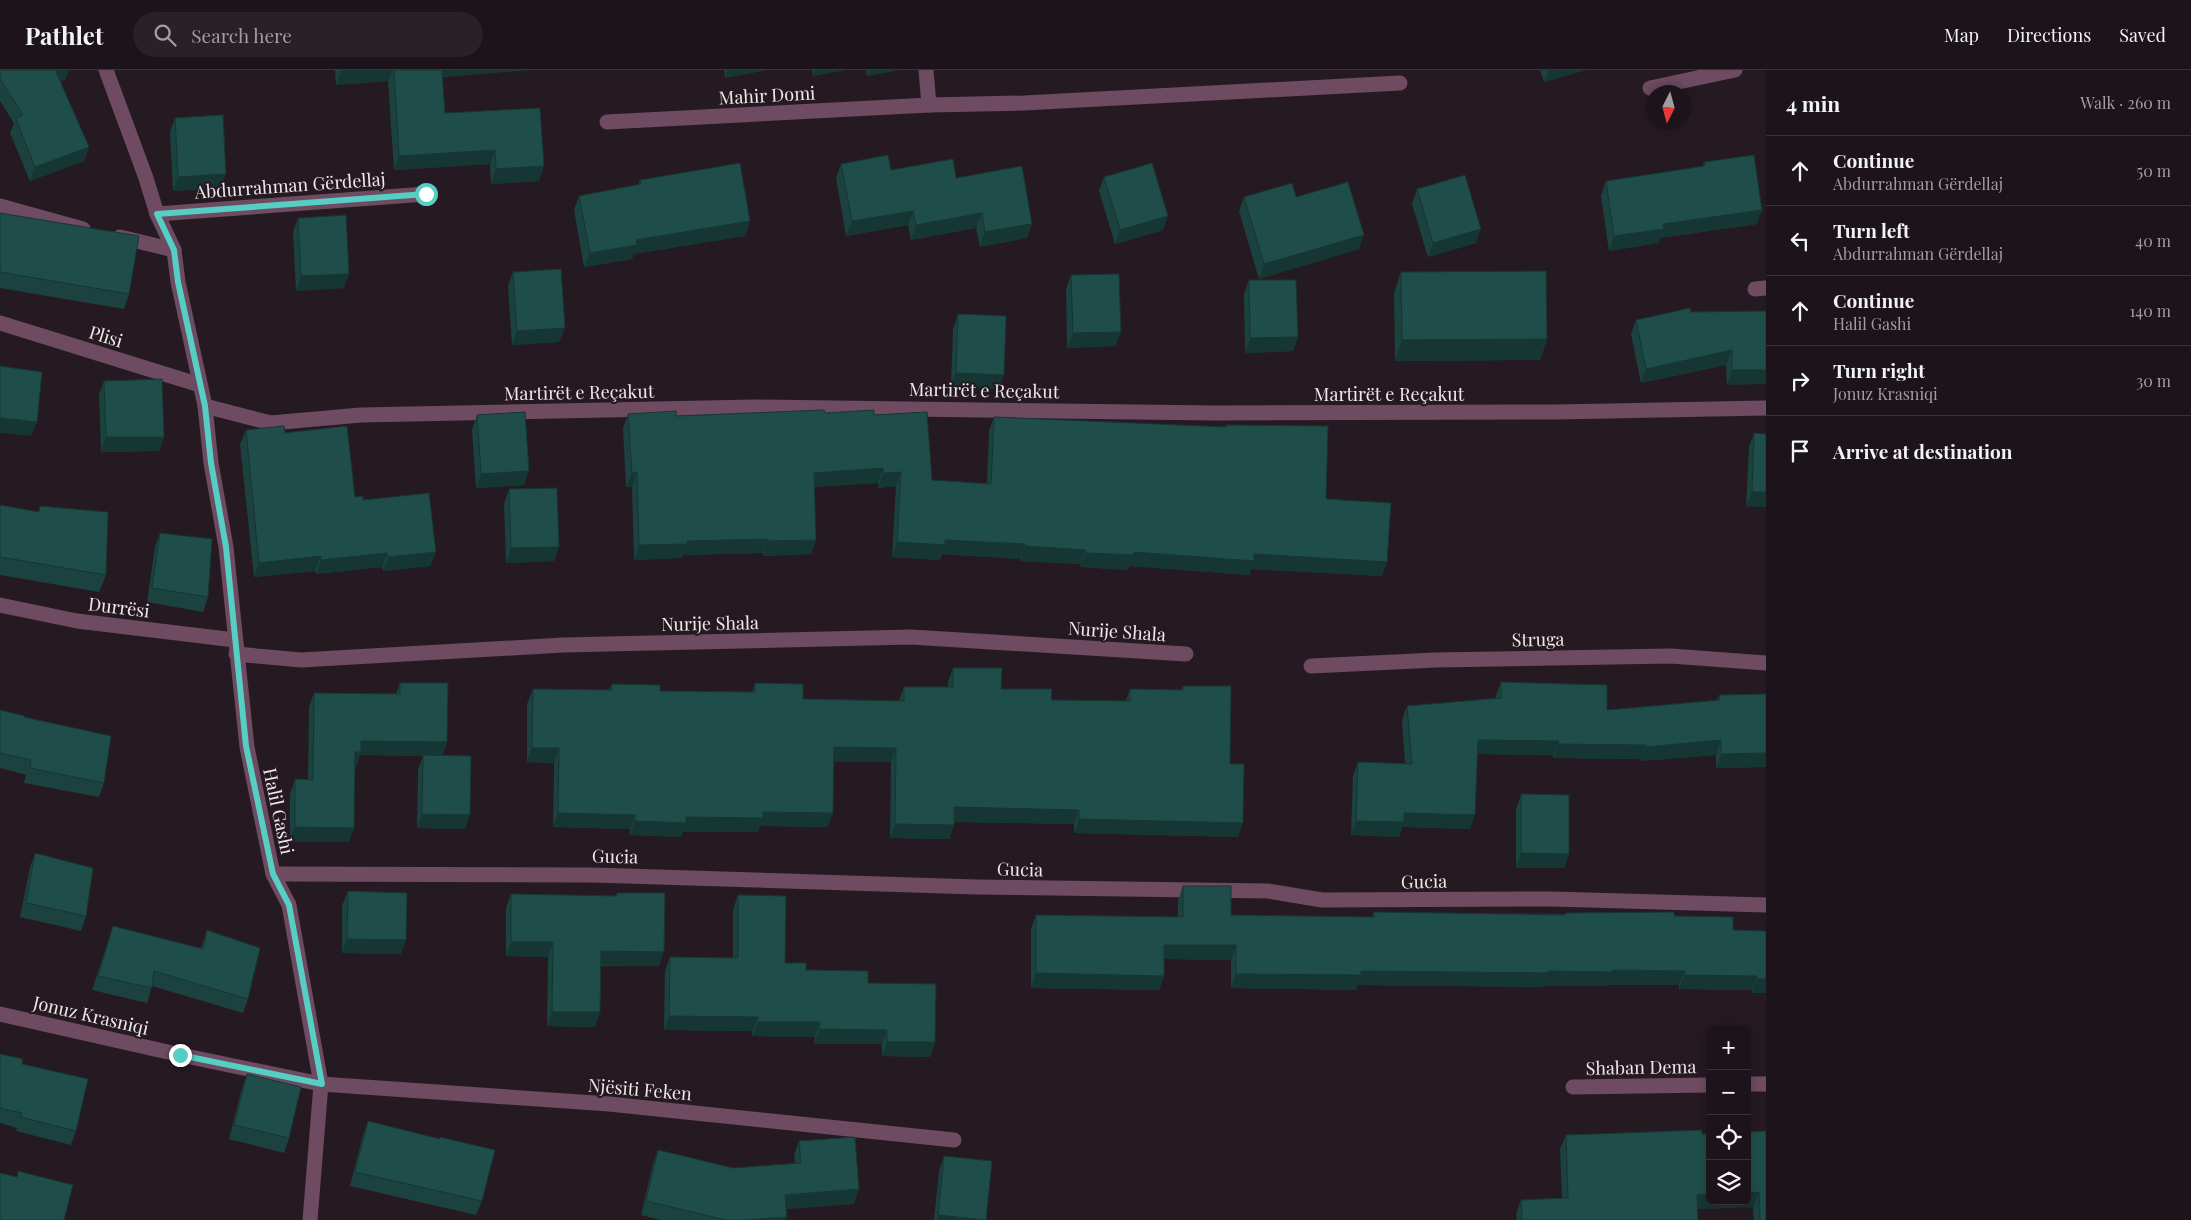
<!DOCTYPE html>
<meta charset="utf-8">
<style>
body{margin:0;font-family:"Playfair Display",serif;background:#292127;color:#f1f3f6}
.controls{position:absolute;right:15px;bottom:15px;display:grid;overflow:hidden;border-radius:8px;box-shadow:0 2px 8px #0003}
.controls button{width:45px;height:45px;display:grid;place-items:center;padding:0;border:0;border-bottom:1px solid #3a3339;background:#1c141a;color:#f1f3f6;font:25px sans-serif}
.compass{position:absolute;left:1646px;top:15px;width:45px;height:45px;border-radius:50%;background:#1c141a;box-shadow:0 2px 8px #0003;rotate:186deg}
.stop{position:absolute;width:15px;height:15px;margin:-11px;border:4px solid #56cec4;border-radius:50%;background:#fff}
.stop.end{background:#56cec4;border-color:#fff;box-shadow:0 1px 5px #0008}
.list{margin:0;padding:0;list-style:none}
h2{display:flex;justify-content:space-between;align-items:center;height:65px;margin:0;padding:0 20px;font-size:21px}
h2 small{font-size:16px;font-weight:400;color:#a09ea2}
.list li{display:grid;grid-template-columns:32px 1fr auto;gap:15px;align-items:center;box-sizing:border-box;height:70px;padding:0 20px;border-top:1px solid #3a3339}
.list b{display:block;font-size:19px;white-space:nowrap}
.list p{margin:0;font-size:16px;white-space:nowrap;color:#a09ea2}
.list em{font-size:16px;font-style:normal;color:#a09ea2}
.icon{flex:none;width:28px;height:28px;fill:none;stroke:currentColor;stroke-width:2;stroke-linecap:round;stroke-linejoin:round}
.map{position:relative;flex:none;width:1766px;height:1150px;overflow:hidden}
header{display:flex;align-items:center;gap:30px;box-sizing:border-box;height:70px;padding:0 25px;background:#1c141a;border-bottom:1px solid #3a3339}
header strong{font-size:24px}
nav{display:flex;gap:28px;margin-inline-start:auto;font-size:18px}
.search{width:350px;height:45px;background:#292127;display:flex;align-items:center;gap:12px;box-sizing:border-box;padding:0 18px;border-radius:28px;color:#a09ea2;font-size:19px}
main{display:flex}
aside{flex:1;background:#1c141a}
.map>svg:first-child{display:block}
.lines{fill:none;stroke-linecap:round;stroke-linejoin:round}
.minor{stroke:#6e4b61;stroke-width:15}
.wall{fill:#1b423f}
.shaded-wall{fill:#163633}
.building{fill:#1f4d49;stroke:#163633}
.route{stroke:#56cec4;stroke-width:6}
.labels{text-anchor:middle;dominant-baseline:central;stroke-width:4.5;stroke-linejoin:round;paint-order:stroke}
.street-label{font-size:18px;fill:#f0e7ec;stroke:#261a22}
</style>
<header>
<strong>Pathlet</strong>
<div class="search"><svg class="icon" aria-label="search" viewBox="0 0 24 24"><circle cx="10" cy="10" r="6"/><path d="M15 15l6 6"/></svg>Search here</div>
<nav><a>Map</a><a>Directions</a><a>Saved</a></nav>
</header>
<main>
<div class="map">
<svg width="1766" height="1150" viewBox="0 0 1766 1150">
<rect width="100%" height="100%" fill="#261a22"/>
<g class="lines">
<g class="minor">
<polyline points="106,0 146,108 157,144 174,180 178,212 205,336 211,393 226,477 247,677 273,804 289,835 321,1014 310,1150"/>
<polyline points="1650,18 1735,0"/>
<polyline points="929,35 1024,33 1400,13"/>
<polyline points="607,52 929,35 926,0"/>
<polyline points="0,136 83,159"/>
<polyline points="157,144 426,124"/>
<polyline points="120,167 174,180"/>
<polyline points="1755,219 1766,218"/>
<polyline points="0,253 200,315"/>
<polyline points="205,336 271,353 361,345 754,337 1216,343 1556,342 1766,338"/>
<polyline points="0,535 77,551 235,570"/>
<polyline points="236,584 301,590 563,575 911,567 1186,584"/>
<polyline points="1311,596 1436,590 1671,586 1766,593"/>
<polyline points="273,804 593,805 976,817 1268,821 1322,830 1552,829 1766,835"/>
<polyline points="0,944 181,985 321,1014 609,1034 954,1070"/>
<polyline points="1747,1014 1766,1014"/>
<polyline points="1573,1017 1710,1015"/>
</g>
</g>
<g class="wall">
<polygon points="0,0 66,9 60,11 89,77 84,91 30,111 10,63 14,53 0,31"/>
<polygon points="335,0 528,0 442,7 445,43 539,111 491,114 490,94 394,100 388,11 336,15"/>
<polygon points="724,0 767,0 725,8"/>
<polygon points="812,0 845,0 813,6"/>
<polygon points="866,0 899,0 867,6"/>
<polygon points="1540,0 1586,0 1544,12"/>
<polygon points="175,48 221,118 173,121 170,62"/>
<polygon points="1704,92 1757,154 1660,168 1659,173 1609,181 1601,126 1606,111 1703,96"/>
<polygon points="841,94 956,108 1027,168 980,177 976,158 911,170 908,155 846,166 836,108"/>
<polygon points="1104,107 1163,160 1115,174 1099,121"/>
<polygon points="640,110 750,151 745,166 634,184 632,189 584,197 574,140 579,126 638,115"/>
<polygon points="1417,119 1476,173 1428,187 1412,134"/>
<polygon points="1244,127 1296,127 1359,179 1259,209 1239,141"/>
<polygon points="0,143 129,224 124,239 0,218"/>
<polygon points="298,148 344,218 296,221 293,162"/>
<polygon points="513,202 565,258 559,272 512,275 508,216"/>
<polygon points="1401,202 1547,269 1540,290 1395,291 1394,223"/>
<polygon points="1071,205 1121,262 1115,276 1067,278 1066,219"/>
<polygon points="1249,210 1298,267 1293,281 1245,283 1244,224"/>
<polygon points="1766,241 1727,315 1726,295 1641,313 1631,264 1636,250 1691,242"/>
<polygon points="958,244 998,319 951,317 953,259"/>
<polygon points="104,311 164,367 159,381 101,382 99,325"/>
<polygon points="825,343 874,345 932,410 987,414 989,361 994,347 1225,357 1226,355 1326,429 1382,506 1251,499 1249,505 1130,496 1128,500 1080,497 1081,494 1020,491 1020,489 942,484 940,490 892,487 896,416 878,418 878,413 814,417 816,470 811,484 763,486 763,483 683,485 682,488 634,490 632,417 626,417 623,358 628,344 676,346"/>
<polygon points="477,345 524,415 476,418 472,360"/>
<polygon points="246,360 285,363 355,427 363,430 436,482 430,496 383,501 382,497 316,504 315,501 254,507 240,374"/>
<polygon points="1754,363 1766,364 1766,437 1746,436 1749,377"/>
<polygon points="509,419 559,477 554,491 506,493 504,434"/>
<polygon points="0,435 38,442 40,436 106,505 99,522 0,505"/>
<polygon points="160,463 208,527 203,542 147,532 155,477"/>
<polygon points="953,598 1001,619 1051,630 1126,631 1130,619 1182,620 1183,616 1230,694 1238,767 1074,763 1074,754 954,752 954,755 949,769 890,768 891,692 833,692 828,757 760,756 758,762 683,762 681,767 629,765 630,759 553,757 554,693 527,692 527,634 533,619 609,620 612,614 660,621 752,622 755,613 803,629 899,631 904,617 948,617 948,612"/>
<polygon points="1501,612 1607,640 1717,631 1719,625 1766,624 1766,697 1716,698 1716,685 1641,691 1641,689 1553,688 1553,685 1477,684 1470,759 1402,757 1399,767 1351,765 1353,706 1358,692 1405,694 1402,650 1407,636 1496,628 1496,626"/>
<polygon points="400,613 447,672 442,686 465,759 417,758 418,700 423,686 360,685 356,697 355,697 349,772 290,772 290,724 295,709 308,709 309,637 314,623 396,624"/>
<polygon points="0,640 24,647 104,713 99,727 24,713 26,705 0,698"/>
<polygon points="1521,725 1569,784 1564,798 1516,798 1516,739"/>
<polygon points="35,783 86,846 81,861 20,847 30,797"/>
<polygon points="1183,816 1231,845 1372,847 1374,842 1565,844 1566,843 1674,846 1733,860 1766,923 1752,923 1752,920 1679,919 1679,915 1608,915 1607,916 1543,916 1543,917 1357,915 1356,920 1231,918 1231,890 1164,889 1164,906 1159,920 1031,918 1031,859 1036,845 1178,847 1178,830"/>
<polygon points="348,821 401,884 342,883 342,836"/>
<polygon points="617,823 659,896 600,896 595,957 547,956 548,887 506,886 506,838 511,824 616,826"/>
<polygon points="738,825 785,893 806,900 868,913 935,972 930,987 882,986 882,974 814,974 815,967 752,966 752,961 664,960 665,901 670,887 733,888 733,840"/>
<polygon points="113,856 201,878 207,860 248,929 243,943 152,916 147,933 92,920"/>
<polygon points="0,984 22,994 76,1061 71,1075 16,1061 17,1058 0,1053"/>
<polygon points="247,1004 289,1068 284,1083 229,1069 242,1018"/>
<polygon points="368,1051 482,1131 476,1145 350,1116 363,1065"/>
<polygon points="1747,1062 1766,1150 1754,1150 1753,1137 1698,1139 1698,1150 1517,1150 1516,1144 1521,1130 1562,1128 1560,1079 1566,1065 1702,1064"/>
<polygon points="799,1071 854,1134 786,1139 787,1147 785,1150 661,1150 641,1145 653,1094 658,1080 733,1098 795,1093 794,1085"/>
<polygon points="944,1086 986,1150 934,1150 939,1101"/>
</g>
<g class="shaded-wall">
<polygon points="59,0 69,0 66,9 51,16 56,2"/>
<polygon points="349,0 392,0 388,11 336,15 341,1"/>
<polygon points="439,0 528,0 436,7"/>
<polygon points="728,0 767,0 725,8"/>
<polygon points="815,0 845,0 813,6"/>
<polygon points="869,0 899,0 867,6"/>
<polygon points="1549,0 1586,0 1544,12"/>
<polygon points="89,77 84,91 30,111 35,97"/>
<polygon points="495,80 490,94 394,100 399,86"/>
<polygon points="544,96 539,111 491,114 496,99"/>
<polygon points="226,104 221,118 173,121 178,107"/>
<polygon points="1762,140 1757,154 1660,168 1659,173 1609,181 1614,166 1663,154"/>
<polygon points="913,141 908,155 846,166 852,151"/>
<polygon points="982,143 976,158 911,170 916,155"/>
<polygon points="1168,146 1163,160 1115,174 1120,160"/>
<polygon points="750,151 745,166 634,184 632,189 584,197 590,183 636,170"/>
<polygon points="1032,154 1027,168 980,177 985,162"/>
<polygon points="1481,159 1476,173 1428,187 1433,173"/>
<polygon points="1364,165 1359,179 1259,209 1264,194"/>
<polygon points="349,204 344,218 296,221 301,206"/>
<polygon points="565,258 559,272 512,275 517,261"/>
<polygon points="1121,262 1115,276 1067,278 1073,263"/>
<polygon points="1298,267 1293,281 1245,283 1250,268"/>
<polygon points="1547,269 1540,290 1395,291 1402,270"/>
<polygon points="1732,280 1726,295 1641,313 1646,299"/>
<polygon points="1732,300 1766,300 1766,314 1727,315"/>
<polygon points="956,303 1004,305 998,319 951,317"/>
<polygon points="0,348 37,352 31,366 0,363"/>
<polygon points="106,367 164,367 159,381 101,382"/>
<polygon points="883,398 878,413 809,417 814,403"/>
<polygon points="529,401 524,415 476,418 481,404"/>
<polygon points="637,402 632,417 626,417 632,403"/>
<polygon points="901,402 896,416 878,418 883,403"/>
<polygon points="1752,422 1766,422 1766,437 1746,436"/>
<polygon points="768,469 763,483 683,485 682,488 634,490 639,475 687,471"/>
<polygon points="816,470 811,484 763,486 768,471"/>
<polygon points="945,470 1025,474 1020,489 942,484 940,490 892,487 897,472"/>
<polygon points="1025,476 1086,480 1081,494 1020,491"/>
<polygon points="559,477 554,491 506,493 511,478"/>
<polygon points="436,482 430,496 383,501 388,487"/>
<polygon points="1134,482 1254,484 1387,492 1382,506 1251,499 1249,505 1130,496 1128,500 1080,497 1086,483"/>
<polygon points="387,483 382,497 316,504 321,490"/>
<polygon points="321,486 315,501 254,507 259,493"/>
<polygon points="1478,670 1559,671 1553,685 1473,684"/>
<polygon points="1721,670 1716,685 1641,691 1646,677"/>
<polygon points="361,671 447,672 442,686 360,685 356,697 350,696 355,682"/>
<polygon points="1558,674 1646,675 1641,689 1553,688"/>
<polygon points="834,677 896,678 891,692 828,692"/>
<polygon points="532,678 559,678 554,693 527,692"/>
<polygon points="1766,683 1766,697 1716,698 1721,684"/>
<polygon points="954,737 1079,740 1074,754 949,752"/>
<polygon points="763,742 833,743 828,757 760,756 758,762 683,762 681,767 629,765 635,751"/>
<polygon points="558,743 635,745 630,759 553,757"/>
<polygon points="1404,743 1475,745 1470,759 1402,757 1399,767 1351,765 1356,751"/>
<polygon points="422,744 470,745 465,759 417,758"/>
<polygon points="1079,749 1243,753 1238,767 1074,763"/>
<polygon points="895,754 954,755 949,769 890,768"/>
<polygon points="295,757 354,758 349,772 290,772"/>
<polygon points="1521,783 1569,784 1564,798 1516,798"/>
<polygon points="347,869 406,870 401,884 342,883"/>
<polygon points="511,872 553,872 548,887 506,886"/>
<polygon points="1164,875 1236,875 1231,890 1159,889"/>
<polygon points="601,881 664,882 659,896 595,895"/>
<polygon points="1613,900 1685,901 1679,915 1608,915 1607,916 1543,916 1543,917 1357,915 1356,920 1231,918 1236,904 1361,901 1548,901"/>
<polygon points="1036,903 1164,906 1159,920 1031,918"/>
<polygon points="1685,905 1757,906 1752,920 1679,919"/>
<polygon points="1757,909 1766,909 1766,923 1752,923"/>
<polygon points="552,942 600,942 595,957 547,956"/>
<polygon points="669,946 758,947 752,961 664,960"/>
<polygon points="758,952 820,952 815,967 752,966"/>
<polygon points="820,959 887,960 882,974 814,974"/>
<polygon points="887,972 935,972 930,987 882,986"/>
<polygon points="859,1119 854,1134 780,1139 785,1125"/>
<polygon points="1759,1122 1753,1137 1692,1139 1697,1125 1710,1124 1710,1131 1747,1131 1747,1123"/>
<polygon points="938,1145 986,1150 937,1150"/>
<polygon points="787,1147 785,1150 744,1150"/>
</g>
<g class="building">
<polygon points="0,0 59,0 56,2 89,77 35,97 16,49 23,45 0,9"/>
<polygon points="394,0 442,0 445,43 540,38 544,96 496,99 495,80 399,86"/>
<polygon points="223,45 226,104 178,107 175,48"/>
<polygon points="888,85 891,100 953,89 956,108 1022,96 1032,154 985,162 982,143 916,155 913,141 852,151 841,94"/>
<polygon points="1754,85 1762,140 1663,154 1664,159 1614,166 1606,111 1705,96 1704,92"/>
<polygon points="740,93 750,151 636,170 637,175 590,183 579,126 641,114 640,110"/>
<polygon points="1152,93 1168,146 1120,160 1104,107"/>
<polygon points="1465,105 1481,159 1433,173 1417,119"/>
<polygon points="1348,112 1364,165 1264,194 1244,127 1292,113 1296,127"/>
<polygon points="0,143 139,166 129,224 0,202"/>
<polygon points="346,145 349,204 301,206 298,148"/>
<polygon points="561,199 565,258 517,261 513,202"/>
<polygon points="1546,201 1547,269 1402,270 1401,202"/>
<polygon points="1119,204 1121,262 1073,263 1071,205"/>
<polygon points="1249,210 1296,210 1298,267 1250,268"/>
<polygon points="1690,238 1691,242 1766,241 1766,300 1732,300 1732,280 1646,299 1636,250"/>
<polygon points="958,244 1006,246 1004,305 956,303"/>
<polygon points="0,296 42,302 37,352 0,348"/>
<polygon points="162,309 164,367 106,367 104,311"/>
<polygon points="824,340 825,343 874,340 874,345 927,342 932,410 991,414 994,347 1226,357 1226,355 1328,356 1326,429 1391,433 1387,492 1254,484 1254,491 1134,482 1134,485 1086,483 1086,480 1025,476 1025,474 945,470 945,475 897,472 901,402 883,403 883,398 814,403 816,470 768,471 768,469 687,471 687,474 639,475 637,402 632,403 628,344 676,341 676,346"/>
<polygon points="525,342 529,401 481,404 477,345"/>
<polygon points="284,356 285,363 347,356 355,427 363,426 363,430 429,423 436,482 388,487 387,483 321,490 321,486 259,493 246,360"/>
<polygon points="1754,363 1766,364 1766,422 1752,422"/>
<polygon points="557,418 559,477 511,478 509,419"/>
<polygon points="0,435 39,442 40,436 108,442 106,505 0,487"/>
<polygon points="160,463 212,469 208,527 152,518"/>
<polygon points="953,598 1002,598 1001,619 1052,619 1051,630 1130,631 1130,619 1183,620 1183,616 1231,616 1230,694 1244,694 1243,753 1079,749 1079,740 954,737 954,755 895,754 896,678 834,677 833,743 763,742 763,748 686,747 686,753 635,751 635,745 558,743 559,678 532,678 533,619 612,620 612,614 660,615 660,621 755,622 755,613 803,614 803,629 904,631 904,617 953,617"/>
<polygon points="1501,612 1607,615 1607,640 1720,630 1719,625 1766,624 1766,683 1721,684 1721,670 1646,677 1646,675 1558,674 1559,671 1478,670 1475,745 1404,743 1404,752 1356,751 1358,692 1412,694 1407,636 1501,628"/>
<polygon points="400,613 448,613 447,672 361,671 361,682 355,682 354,758 295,757 295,709 313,710 314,623 400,624"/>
<polygon points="0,640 25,646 24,647 111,666 104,713 30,698 31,690 0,683"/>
<polygon points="423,685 471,686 470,745 422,744"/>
<polygon points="1521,724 1569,725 1569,784 1521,783"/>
<polygon points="35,783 93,798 86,846 26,833"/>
<polygon points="1183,816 1231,816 1231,845 1374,847 1374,842 1565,845 1566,843 1674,842 1674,846 1733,847 1733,860 1766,861 1766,909 1757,909 1757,906 1685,905 1685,901 1613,900 1613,902 1548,901 1548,903 1361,901 1361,905 1236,904 1236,875 1164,875 1164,906 1036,903 1036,845 1183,847"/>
<polygon points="348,821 407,823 406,870 347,869"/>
<polygon points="617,823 665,823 664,882 601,881 600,942 552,942 553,872 511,872 511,824 617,826"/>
<polygon points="738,825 786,826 785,893 806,893 806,900 868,901 868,913 936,914 935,972 887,972 887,960 820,959 820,952 758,952 758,947 669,946 670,887 738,888"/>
<polygon points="113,856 203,879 207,860 260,878 248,929 154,901 152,918 98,906"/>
<polygon points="0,984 23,989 22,994 88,1009 76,1061 21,1047 22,1043 0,1038"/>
<polygon points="247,1004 301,1017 289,1068 234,1055"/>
<polygon points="368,1051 440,1069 440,1067 495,1080 482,1131 355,1102"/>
<polygon points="1702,1060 1702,1064 1710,1064 1710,1124 1697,1125 1698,1150 1522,1150 1521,1130 1568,1128 1566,1065"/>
<polygon points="1766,1061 1766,1150 1760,1150 1759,1122 1747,1123 1747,1062"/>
<polygon points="855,1067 859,1119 785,1125 787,1147 744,1150 726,1150 646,1131 658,1080 733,1098 801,1093 799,1071"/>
<polygon points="944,1086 992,1091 986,1150 938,1145"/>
<polygon points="18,1101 73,1115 64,1150 0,1150 0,1103 17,1107"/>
</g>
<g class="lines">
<polyline class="route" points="180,985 322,1014 289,835 273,804 246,676 226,477 211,393 205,336 178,212 174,180 157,144 426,124"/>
</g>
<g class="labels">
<g class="street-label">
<text transform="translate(767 25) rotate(-3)">Mahir Domi</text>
<text transform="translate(290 115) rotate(-4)">Abdurrahman Gërdellaj</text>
<text transform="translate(106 266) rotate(17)">Plisi</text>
<text transform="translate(984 320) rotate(1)">Martirët e Reçakut</text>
<text transform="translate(579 322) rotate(-1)">Martirët e Reçakut</text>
<text x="1389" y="324">Martirët e Reçakut</text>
<text transform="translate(119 537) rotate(7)">Durrësi</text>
<text transform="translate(710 553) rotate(-1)">Nurije Shala</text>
<text transform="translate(1117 561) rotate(4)">Nurije Shala</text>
<text transform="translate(1538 569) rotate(-1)">Struga</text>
<text transform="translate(279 741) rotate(78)">Halil Gashi</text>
<text transform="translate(615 786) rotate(1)">Gucia</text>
<text transform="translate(1020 799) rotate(1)">Gucia</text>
<text transform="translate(1424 811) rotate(-1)">Gucia</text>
<text transform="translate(91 945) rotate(13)">Jonuz Krasniqi</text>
<text transform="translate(1641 997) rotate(-1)">Shaban Dema</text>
<text transform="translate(640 1019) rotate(5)">Njësiti Feken</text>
</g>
</g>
</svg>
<div class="controls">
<button>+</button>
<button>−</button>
<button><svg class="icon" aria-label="locate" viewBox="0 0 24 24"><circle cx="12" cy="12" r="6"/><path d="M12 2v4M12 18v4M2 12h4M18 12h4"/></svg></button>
<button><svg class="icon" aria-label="layers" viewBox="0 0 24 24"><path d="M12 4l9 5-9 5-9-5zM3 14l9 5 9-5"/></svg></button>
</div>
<svg class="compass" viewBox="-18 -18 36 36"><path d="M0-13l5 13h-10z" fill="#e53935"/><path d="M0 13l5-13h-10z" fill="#a09ea2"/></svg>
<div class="stop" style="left:426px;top:124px"></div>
<div class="stop end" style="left:180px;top:985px"></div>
</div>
<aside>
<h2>4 min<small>Walk · 260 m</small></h2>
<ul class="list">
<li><svg class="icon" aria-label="ahead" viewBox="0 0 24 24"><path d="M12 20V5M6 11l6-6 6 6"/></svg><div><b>Continue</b><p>Abdurrahman Gërdellaj</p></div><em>50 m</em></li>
<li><svg class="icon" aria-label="left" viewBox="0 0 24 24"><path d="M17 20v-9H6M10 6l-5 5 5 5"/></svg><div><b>Turn left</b><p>Abdurrahman Gërdellaj</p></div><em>40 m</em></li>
<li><svg class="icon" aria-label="ahead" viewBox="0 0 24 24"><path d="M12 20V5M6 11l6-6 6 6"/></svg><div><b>Continue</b><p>Halil Gashi</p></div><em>140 m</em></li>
<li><svg class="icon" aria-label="right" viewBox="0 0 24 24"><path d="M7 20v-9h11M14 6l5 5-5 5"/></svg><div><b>Turn right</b><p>Jonuz Krasniqi</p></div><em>30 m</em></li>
<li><svg class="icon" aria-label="arrive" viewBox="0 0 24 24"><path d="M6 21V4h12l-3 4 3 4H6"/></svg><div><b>Arrive at destination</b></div></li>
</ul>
</aside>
</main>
